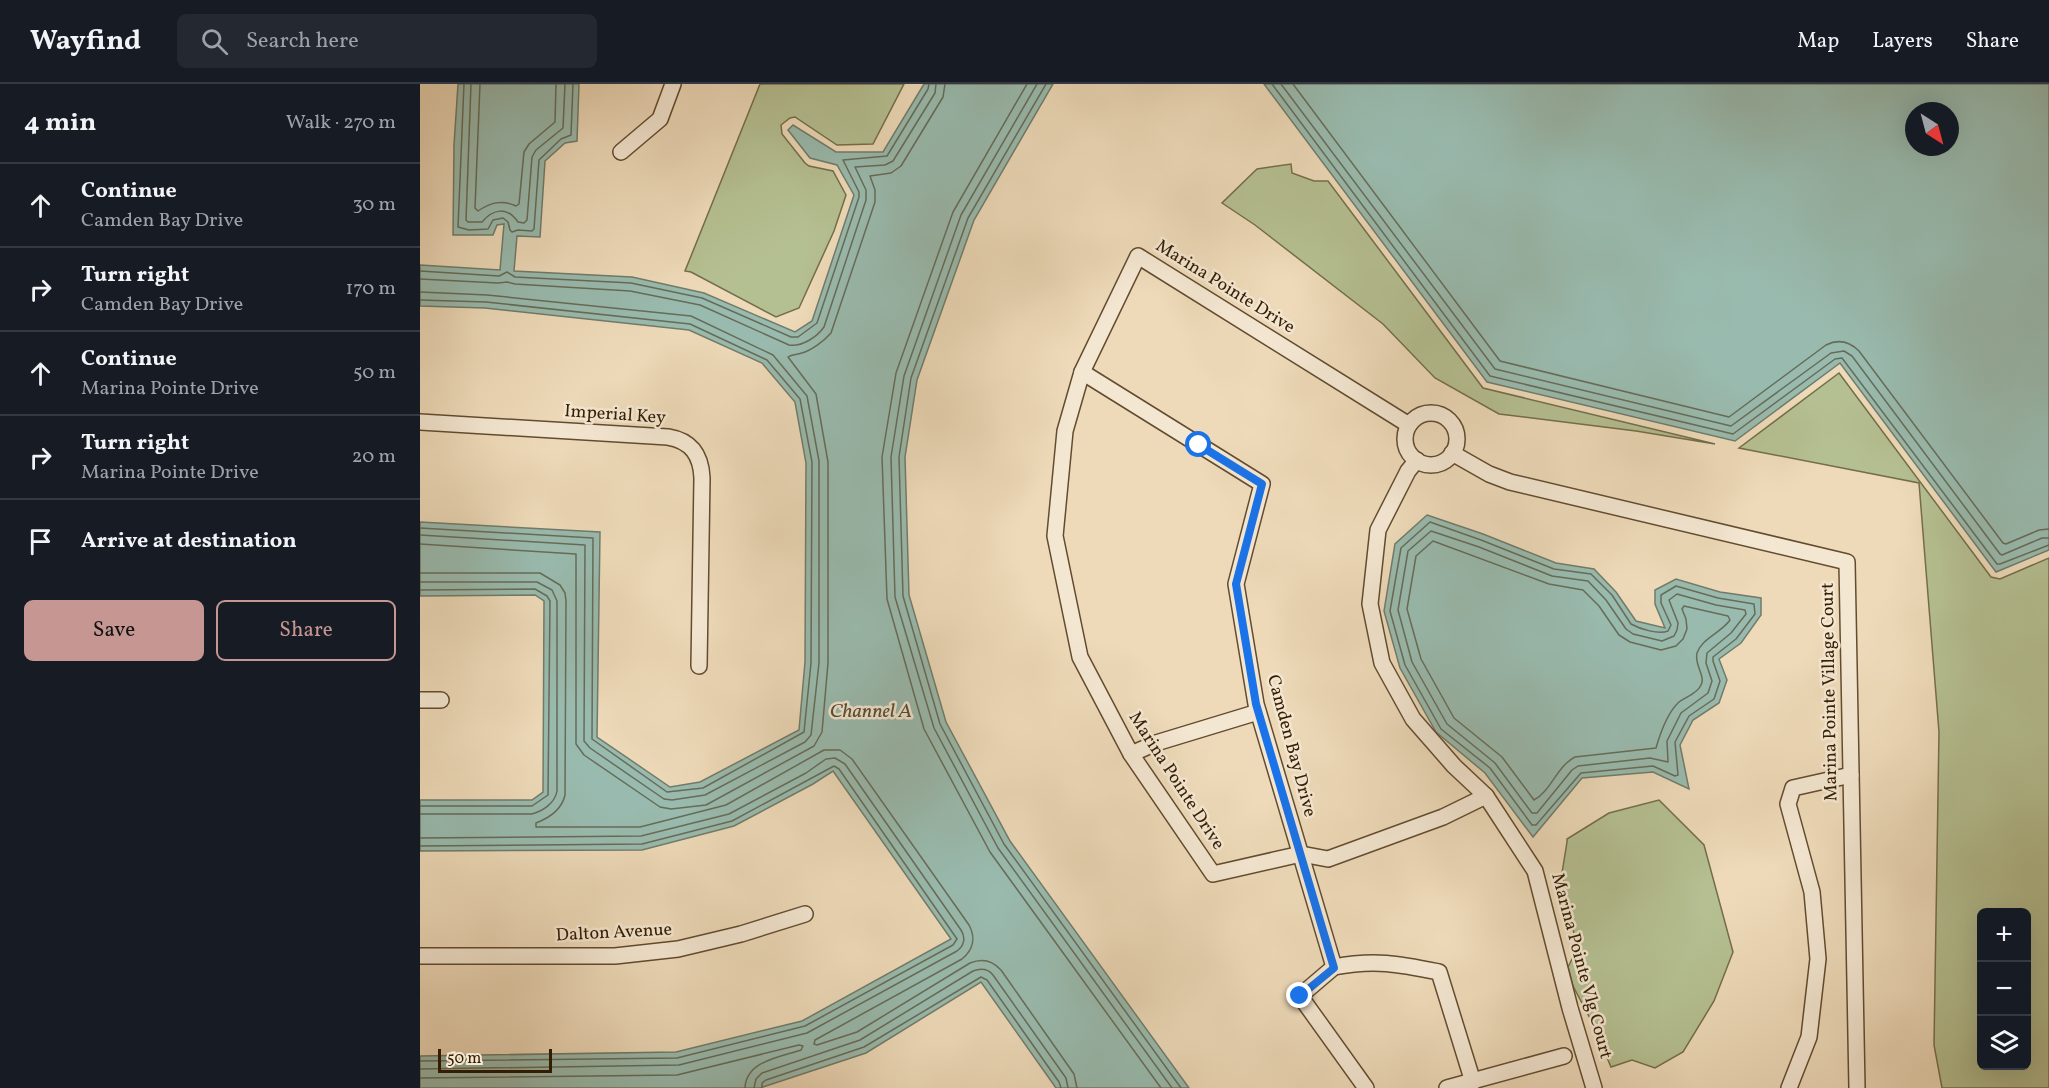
<!DOCTYPE html>
<meta charset="utf-8">
<style>
body{margin:0;font-family:Vollkorn,serif;background:#242831;color:#f1f3f6}
.controls{position:absolute;right:18px;bottom:18px;display:grid;overflow:hidden;border-radius:9px;box-shadow:0 6px 24px #0002}
.controls button{width:54px;height:54px;display:grid;place-items:center;padding:0;border:0;border-bottom:2px solid #363941;background:#171b24;color:#f1f3f6;font:30px sans-serif}
.compass{position:absolute;left:1485px;top:18px;width:54px;height:54px;border-radius:50%;background:#171b24;box-shadow:0 6px 24px #0002;rotate:144deg}
.scale{position:absolute;left:18px;bottom:15px;width:114px;box-sizing:border-box;padding-left:6px;border:3px solid #341d02;border-top:0;font-size:16px;line-height:21px;white-space:nowrap;color:#341d02;-webkit-text-stroke:4px #f4e7d2;paint-order:stroke}
.stop{position:absolute;width:18px;height:18px;margin:-14px;border:4px solid #1a73e8;border-radius:50%;background:#fff}
.stop.end{background:#1a73e8;border-color:#fff;box-shadow:0 2px 6px #0008}
.list{margin:0;padding:0;list-style:none}
h2{display:flex;justify-content:space-between;align-items:center;height:78px;margin:0;padding:0 24px;font-size:26px}
h2 small{font-size:20px;font-weight:400;color:#9ea1a6}
.list li{display:grid;grid-template-columns:39px 1fr auto;gap:18px;align-items:center;box-sizing:border-box;height:84px;padding:0 24px;border-top:2px solid #363941}
.list b{display:block;font-size:22px;white-space:nowrap}
.list p{margin:0;font-size:20px;white-space:nowrap;color:#9ea1a6}
.list em{font-size:20px;font-style:normal;color:#9ea1a6}
.actions{display:flex;gap:12px;padding:18px 24px}
.actions a{flex:1;padding:14px 0;border:2px solid #c59692;border-radius:9px;text-align:center;font-size:21px;color:#c59692}
.actions .main{background:#c59692;color:#111}
.icon{flex:none;width:33px;height:33px;fill:none;stroke:currentColor;stroke-width:2;stroke-linecap:round;stroke-linejoin:round}
.map{position:relative;flex:none;width:1629px;height:1004px;overflow:hidden}
header{display:flex;align-items:center;gap:36px;box-sizing:border-box;height:84px;padding:0 30px;background:#171b24;border-bottom:2px solid #363941}
header strong{font-size:28px}
nav{display:flex;gap:33px;margin-inline-start:auto;font-size:21px}
.search{width:420px;height:54px;background:#242831;display:flex;align-items:center;gap:15px;box-sizing:border-box;padding:0 21px;border-radius:9px;color:#9ea1a6;font-size:22px}
main{display:flex}
aside{flex:1;background:#171b24}
.map>svg:first-child{display:block}
.green{fill:#b5c092;stroke:#746e4a;stroke-width:1.5;fill-rule:evenodd}
.water{fill:#99bbaf;stroke:#717c6a;stroke-width:1.5;fill-rule:evenodd}
.lines{fill:none;stroke-linecap:round;stroke-linejoin:round}
.shore{stroke:#666c58;stroke-width:1.5}
.minor-casing{stroke:#624c30;stroke-width:18}
.minor{stroke:#f4e7d2;stroke-width:15}
.route{stroke:#1a73e8;stroke-width:8}
.labels{text-anchor:middle;dominant-baseline:central;stroke-width:5;stroke-linejoin:round;paint-order:stroke}
.street-label{font-size:18px;fill:#341d02;stroke:#f4e7d2}
.water-label{font-size:20px;font-style:italic;fill:#524c36;stroke:#f4e7d2}
</style>
<header>
<strong>Wayfind</strong>
<div class="search"><svg class="icon" aria-label="search" viewBox="0 0 24 24"><circle cx="10" cy="10" r="6"/><path d="M15 15l6 6"/></svg>Search here</div>
<nav><a>Map</a><a>Layers</a><a>Share</a></nav>
</header>
<main>
<aside>
<h2>4 min<small>Walk · 270 m</small></h2>
<ul class="list">
<li><svg class="icon" aria-label="ahead" viewBox="0 0 24 24"><path d="M12 20V5M6 11l6-6 6 6"/></svg><div><b>Continue</b><p>Camden Bay Drive</p></div><em>30 m</em></li>
<li><svg class="icon" aria-label="right" viewBox="0 0 24 24"><path d="M7 20v-9h11M14 6l5 5-5 5"/></svg><div><b>Turn right</b><p>Camden Bay Drive</p></div><em>170 m</em></li>
<li><svg class="icon" aria-label="ahead" viewBox="0 0 24 24"><path d="M12 20V5M6 11l6-6 6 6"/></svg><div><b>Continue</b><p>Marina Pointe Drive</p></div><em>50 m</em></li>
<li><svg class="icon" aria-label="right" viewBox="0 0 24 24"><path d="M7 20v-9h11M14 6l5 5-5 5"/></svg><div><b>Turn right</b><p>Marina Pointe Drive</p></div><em>20 m</em></li>
<li><svg class="icon" aria-label="arrive" viewBox="0 0 24 24"><path d="M6 21V4h12l-3 4 3 4H6"/></svg><div><b>Arrive at destination</b></div></li>
</ul>
<div class="actions"><a class="main">Save</a><a>Share</a></div>
</aside>
<div class="map">
<svg width="1629" height="1004" viewBox="0 0 1629 1004">
<rect width="100%" height="100%" fill="#eedab9"/>
<filter id="stains"><feTurbulence type="fractalNoise" baseFrequency=".00333" numOctaves="4"/><feColorMatrix values="0 0 0 0 .2 0 0 0 0 .09 0 0 0 0 .02 0 0 0 .5 -.17"/></filter>
<radialGradient id="worn" r=".72"><stop offset=".6" stop-color="#630" stop-opacity="0"/><stop offset="1" stop-color="#630" stop-opacity=".3"/></radialGradient>
<g class="green">
<polygon points="340,0 484,0 453,60 417,61 375,33 370,34 361,41 362,50 385,79 389,82 413,87 426,111 414,147 379,224 356,233 271,188 265,187"/>
<polygon points="871,80 872,89 894,97 908,97 1063,304 1295,360 1216,347 1079,330 1015,294 963,240 835,141 802,119 837,85"/>
<path d="M1419 289 1571 493 1580 495 1629 474V1004H1522L1514 961 1519 648 1499 399 1319 364ZM1562 828H1606V982H1562Z"/>
<polygon points="1239,716 1284,761 1313,868 1294,917 1263,968 1235,984 1212,976 1191,983 1172,938 1153,902 1148,883 1157,865 1142,789 1147,758 1147,755 1189,729"/>
</g>
<g class="water">
<polygon points="38,0 159,0 157,57 145,59 125,77 120,153 97,152 94,187 212,193 284,209 375,248 392,237 434,111 417,81 390,74 368,46 373,41 416,68 463,68 504,0 633,0 554,136 497,296 485,373 489,511 526,638 590,757 769,1004 636,1004 561,898 446,969 340,1004 0,1004 0,972 256,968 382,937 531,855 413,687 393,700 314,742 222,766 0,767 0,716 112,716 123,708 124,517 115,511 0,512 0,438 180,448 177,653 250,703 280,698 379,646 385,578 386,379 375,318 342,279 269,246 65,224 0,222 0,181 80,186 84,140 77,141 73,151 33,151 34,61"/>
<path d="M844 0H1629V466L1576 488 1420 279 1315 357 1067 298ZM1494 27H1530V63H1494Z"/>
<polygon points="1007,431 1063,450 1136,479 1174,485 1196,508 1216,537 1245,544 1235,520 1235,506 1256,495 1300,508 1341,514 1341,531 1321,559 1299,575 1307,596 1299,619 1273,636 1260,661 1269,705 1233,688 1162,694 1113,753 1065,689 1016,648 980,584 964,527 975,460"/>
</g>
<g class="lines">
<g class="shore">
<polyline points="44,0 38,143 49,146 68,145 73,136 83,134 88,138 90,146 92,148 98,146 112,147 114,145 119,76 141,55 151,51 153,0"/>
<path d="M51 0 46 136 48 138H62C73 125 87 122 98 138L104 139 107 136 112 73 116 66 143 44 145 0"/>
<path d="M60 0 55 124 58 127C70 119 81 115 96 122L99 120 104 68 109 60 135 38 136 0"/>
<polyline points="607,0 533,128 476,289 462,373 467,515 504,645 570,768 741,1004"/>
<polyline points="617,0 541,131 484,292 471,373 475,513 514,644 578,764 752,1004"/>
<polyline points="626,0 548,134 491,294 479,373 483,512 520,640 584,760 761,1004"/>
<polyline points="852,0 1070,292 1313,350 1415,275 1422,274 1577,480 1580,480 1629,461"/>
<polyline points="861,0 1075,285 1311,342 1411,269 1424,267 1432,272 1580,470 1582,471 1622,454 1629,454"/>
<path d="M873 0 1080 277 1309 333 1406 261C1418 255 1429 257 1439 267L1583 459 1586 460 1619 446 1629 445"/>
<polyline points="0,187 79,192 87,188 95,193 211,199 282,214 371,253 378,253 397,239 439,113 439,108 423,76 467,72 508,5 509,0"/>
<path d="M0 195 78 199 87 198 95 200 210 207 280 221 369 261C382 263 397 253 404 243L446 116V106L435 83 465 81 473 77 515 9 516 0"/>
<polyline points="0,208 67,211 271,232 353,271 387,312 399,377 399,579 391,651 385,658 285,711 252,716 244,715 170,664 164,657 165,461 0,451"/>
<polyline points="0,216 66,218 270,240 347,276 380,315 392,378 391,579 384,648 283,704 247,708 172,655 173,454 0,444"/>
<path d="M1010 438 1061 456 1134 485 1171 490 1192 511 1211 540C1220 545 1239 551 1248 547L1251 541 1241 519V511L1256 502 1298 514 1334 520 1335 530 1316 555 1293 573V577L1300 597 1294 615 1269 632 1255 658 1258 691 1255 692 1233 682 1161 689 1116 741H1112L1070 684 1021 645 985 581 970 527 981 464Z"/>
<polygon points="1011,447 1059,463 1132,492 1168,497 1186,516 1206,545 1213,550 1242,557 1254,552 1257,546 1258,539 1249,516 1257,510 1296,521 1325,526 1326,530 1311,549 1287,569 1286,579 1292,597 1288,609 1261,629 1247,657 1248,678 1230,674 1158,682 1152,686 1117,729 1112,729 1075,679 1027,640 992,578 978,526 988,467"/>
<path d="M1013 457 1129 500 1163 506 1179 522 1199 551 1210 558 1241 566 1256 562 1263 555 1267 545 1266 535 1262 525 1264 522 1308 532 1310 536C1301 549 1282 554 1277 569 1274 581 1286 592 1281 601 1278 609 1266 613 1259 618 1247 629 1240 650 1236 664L1155 673C1137 682 1131 707 1114 716L1082 673 1034 634 1001 575 987 525 996 472Z"/>
<path d="M0 460 156 470V660L164 671 240 723 251 725 286 721 394 662 402 648 408 579V378L396 310 368 273C372 270 376 271 382 269 392 266 404 257 411 249L455 118V106L450 92 471 89 481 82 523 13 525 0"/>
<path d="M0 489H120L140 501 145 509 146 517 145 711C142 725 129 734 116 739V743H220L306 721 404 666H420L432 675 549 841C556 854 553 866 542 875L395 956 394 960 397 961 437 948 550 879C562 874 572 876 581 886L654 990 657 1004"/>
<path d="M0 498H117L132 506 137 517V707C135 719 123 727 112 730H0"/>
<polyline points="0,506 115,505 127,512 130,517 128,711 112,722 0,722"/>
<path d="M0 754 221 752 309 730 386 689 406 675 415 674 425 680 541 846C546 854 544 862 537 867L387 949 259 981 0 985"/>
<polyline points="0,762 222,760 312,737 414,682 419,685 537,855 533,861 385,942 257,974 0,977"/>
<path d="M0 994 257 991 379 961 383 962 381 966C360 973 326 977 325 1004"/>
<path d="M334 1004 336 995 342 989 440 956 553 887C561 884 568 885 573 891L646 994 648 1004"/>
<polyline points="342,1004 342,999 346,996 444,963 561,893 567,896 639,998 641,1004"/>
</g>
<g class="minor-casing">
<g id="minor">
<polyline points="201,68 240,35 253,0"/>
<polyline points="662,288 842,400 816,500 836,620 914,883 880,912 946,1004"/>
<circle cx="1011" cy="355" r="26"/>
<path d="M0 338 248 353C272 357 281 372 282 394L279 582"/>
<polyline points="989,341 718,172 662,288 645,347 635,452 660,573 711,670 793,790 881,770 908,775 1023,733 1066,712"/>
<polyline points="1032,369 1069,390 1090,398 1427,478 1437,1004"/>
<polyline points="997,376 988,387 958,446 950,520 962,579 993,635 1034,682 1066,712 1115,787 1150,924 1174,1004"/>
<polyline points="0,616 21,616"/>
<polyline points="711,670 736,659 838,628"/>
<polyline points="0,872 195,872 258,865 321,850 385,830"/>
<path d="M914 883C955 875 979 880 1019 888L1053 998"/>
<polyline points="1027,1004 1144,972"/>
<polyline points="1369,1004 1389,953 1398,875 1392,808 1368,720 1373,704 1431,691"/>
</g>
</g>
<use href="#minor" class="minor"/>
</g>
<g class="lines">
<polyline class="route" points="779,361 842,400 816,500 836,620 914,884 880,912"/>
</g>
<g class="labels">
<g class="street-label">
<text transform="translate(805 203) rotate(32)">Marina Pointe Drive</text>
<text transform="translate(195 331) rotate(4)">Imperial Key</text>
<text transform="translate(1410 608) rotate(-91)">Marina Pointe Village Court</text>
<text transform="translate(871 662) rotate(75)">Camden Bay Drive</text>
<text transform="translate(756 697) rotate(57)">Marina Pointe Drive</text>
<text transform="translate(194 849) rotate(-3)">Dalton Avenue</text>
<text transform="translate(1161 882) rotate(75)">Marina Pointe Vlg Court</text>
</g>
<g class="water-label">
<text x="451" y="628">Channel A</text>
</g>
</g>
<rect width="100%" height="100%" filter="url(#stains)"/>
<rect width="100%" height="100%" fill="url(#worn)"/>
</svg>
<div class="controls">
<button>+</button>
<button>−</button>
<button><svg class="icon" aria-label="layers" viewBox="0 0 24 24"><path d="M12 4l9 5-9 5-9-5zM3 14l9 5 9-5"/></svg></button>
</div>
<svg class="compass" viewBox="-18 -18 36 36"><path d="M0-13l5 13h-10z" fill="#e53935"/><path d="M0 13l5-13h-10z" fill="#9ea1a6"/></svg>
<div class="scale">50 m</div>
<div class="stop" style="left:779px;top:361px"></div>
<div class="stop end" style="left:880px;top:912px"></div>
</div>
</main>
